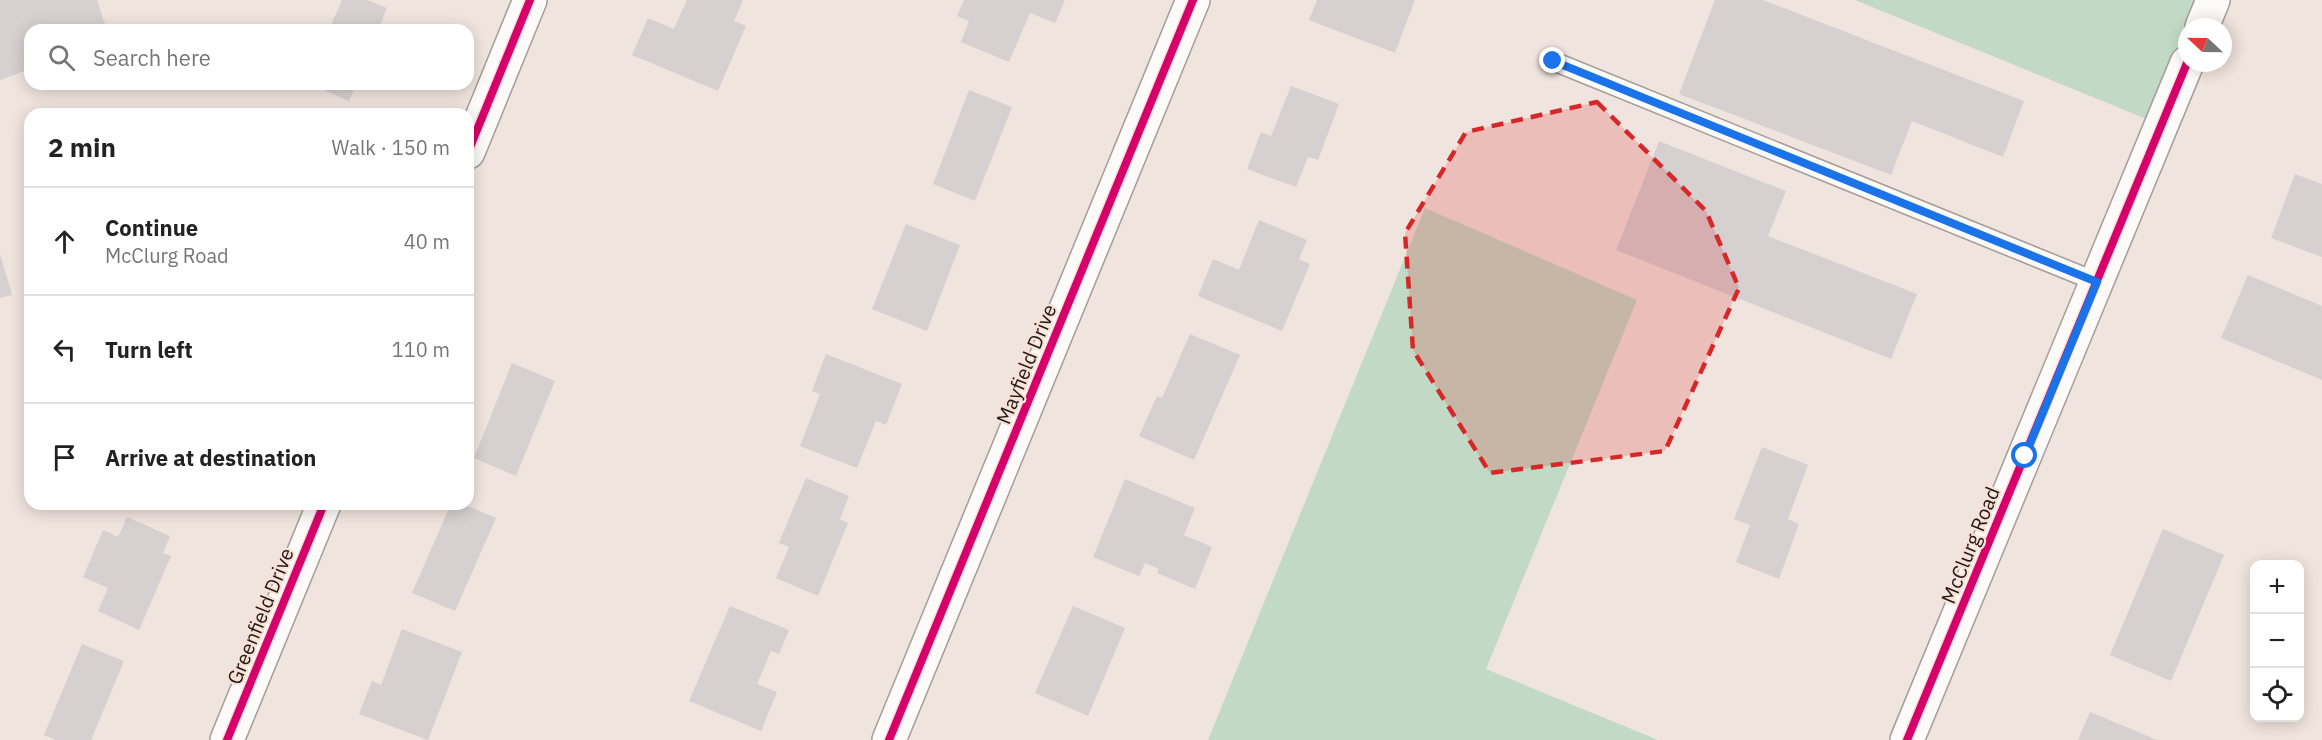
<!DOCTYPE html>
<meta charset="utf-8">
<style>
body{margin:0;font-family:"IBM Plex Sans",sans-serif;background:#f2f2f2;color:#222}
.controls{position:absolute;right:18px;bottom:18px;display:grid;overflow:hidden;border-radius:12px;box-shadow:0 3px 15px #0003}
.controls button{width:54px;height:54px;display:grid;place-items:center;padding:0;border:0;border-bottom:2px solid #e0e0e0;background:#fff;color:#222;font:30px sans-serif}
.compass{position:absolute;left:2178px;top:18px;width:54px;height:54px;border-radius:50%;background:#fff;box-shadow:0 3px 15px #0003;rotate:292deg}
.stop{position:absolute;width:18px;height:18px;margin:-14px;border:4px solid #1a73e8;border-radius:50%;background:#fff}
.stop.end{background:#1a73e8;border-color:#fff;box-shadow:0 2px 6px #0008}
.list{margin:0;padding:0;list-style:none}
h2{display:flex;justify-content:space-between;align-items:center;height:78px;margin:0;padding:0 24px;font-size:26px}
h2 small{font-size:20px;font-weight:400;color:#767676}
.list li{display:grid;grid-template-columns:39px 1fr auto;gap:18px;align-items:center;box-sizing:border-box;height:108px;padding:0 24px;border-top:2px solid #e0e0e0}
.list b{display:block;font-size:22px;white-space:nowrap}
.list p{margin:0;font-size:20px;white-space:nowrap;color:#767676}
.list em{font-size:20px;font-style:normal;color:#767676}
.icon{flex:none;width:33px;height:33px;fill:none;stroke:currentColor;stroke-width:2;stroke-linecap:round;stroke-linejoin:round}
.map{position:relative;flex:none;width:2322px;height:740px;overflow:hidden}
.search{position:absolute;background:#fff;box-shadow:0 3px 15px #0003;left:24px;top:24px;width:450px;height:66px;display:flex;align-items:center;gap:15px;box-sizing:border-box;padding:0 21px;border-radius:18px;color:#767676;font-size:22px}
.panel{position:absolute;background:#fff;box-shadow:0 3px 15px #0003;left:24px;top:108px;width:450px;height:402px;border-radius:18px}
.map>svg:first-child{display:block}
.green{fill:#c2dac5}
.building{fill:#d6d0d1}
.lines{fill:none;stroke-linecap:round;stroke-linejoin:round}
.service-casing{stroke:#a59c97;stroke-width:21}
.minor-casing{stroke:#a59c97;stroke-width:36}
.tertiary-casing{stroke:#a59c97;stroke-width:36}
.service{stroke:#fdfbfa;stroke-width:18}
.minor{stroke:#fdfbfa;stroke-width:33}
.tertiary{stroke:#fdfbfa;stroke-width:33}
.cycleway-casing{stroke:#f8e1d6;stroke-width:11}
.cycleway{stroke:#d6006c;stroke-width:8}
.route{stroke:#1a73e8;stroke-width:8}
.marked{fill:#d62828;fill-opacity:0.2;stroke:#d62828;stroke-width:4.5;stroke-dasharray:12 8;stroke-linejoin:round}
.labels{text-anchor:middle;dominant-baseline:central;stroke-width:4.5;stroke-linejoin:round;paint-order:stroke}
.street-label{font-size:20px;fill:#201814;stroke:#f8e1d6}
</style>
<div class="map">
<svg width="2322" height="740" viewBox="0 0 2322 740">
<rect width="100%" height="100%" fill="#f0e4de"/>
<g class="green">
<polygon points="1855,0 2213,0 2187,27 2187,63 2161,125"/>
<polygon points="1425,208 1637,300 1486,669 1658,740 1208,740"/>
</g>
<g class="building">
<polygon points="0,0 97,0 107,30 30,30 30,69 0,80"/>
<polygon points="342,0 367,0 387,8 378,30 329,30"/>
<polygon points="687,0 743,0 734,21 746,26 718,91 632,55 648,18 674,29"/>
<polygon points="964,0 1065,0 1055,23 1030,13 1009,62 961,42 969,21 957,16"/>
<polygon points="1317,0 1415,0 1395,53 1309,20"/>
<polygon points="1715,0 1763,0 2024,101 2003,157 1912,121 1891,175 1679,94"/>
<polygon points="310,84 356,84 349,101"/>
<polygon points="1291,86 1339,104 1318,160 1308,157 1296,187 1247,169 1261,132 1271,136"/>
<polygon points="969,90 1012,107 975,201 933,184"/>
<polygon points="1659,141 1786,191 1768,236 1917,294 1891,359 1616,250"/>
<polygon points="2295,174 2322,184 2322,257 2271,238"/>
<polygon points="1259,220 1307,240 1299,259 1310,264 1282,331 1198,296 1213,259 1239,270"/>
<polygon points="906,224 960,245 927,331 872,309"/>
<polygon points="0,254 12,295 0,298"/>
<polygon points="2248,275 2322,306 2322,380 2221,338"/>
<polygon points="1190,334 1240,355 1194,460 1139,436 1157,396 1162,398"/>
<polygon points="826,354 902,384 886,425 876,421 857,468 800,446 820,394 812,391"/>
<polygon points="512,363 555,381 516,476 474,458"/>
<polygon points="1762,447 1808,465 1788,519 1799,524 1779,579 1736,562 1750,525 1734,519"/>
<polygon points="806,478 849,496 840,519 848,523 818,596 776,578 789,547 779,543"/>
<polygon points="1125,479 1195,508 1184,535 1212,547 1195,589 1157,573 1159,569 1145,563 1139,576 1093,557"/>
<polygon points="451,504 463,504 496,518 455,611 412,593"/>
<polygon points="127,517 170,536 163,553 171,556 139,630 98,611 108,588 83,577 103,530 118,537"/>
<polygon points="2163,529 2224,555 2171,681 2110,655"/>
<polygon points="730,606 789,630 779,654 771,651 757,684 777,692 761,731 689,701"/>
<polygon points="1073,606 1125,628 1088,716 1035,693"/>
<polygon points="402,629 462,652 428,740 359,714 372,681 381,685"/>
<polygon points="82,644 124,661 91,740 56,740 44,735"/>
<polygon points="2090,712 2157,740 2078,740"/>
</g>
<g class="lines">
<g class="service-casing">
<polyline id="service" points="1553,61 2097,282"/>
</g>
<g class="minor-casing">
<g id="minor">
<polyline points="468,152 530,0"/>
<polyline points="227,740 324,504"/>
<polyline points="889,740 1193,0"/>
</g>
</g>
<g class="tertiary-casing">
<g id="tertiary">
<polyline points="2202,27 2213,0"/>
<polyline points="1907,740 2187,63"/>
</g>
</g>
<use href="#service" class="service"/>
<use href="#minor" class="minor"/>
<use href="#tertiary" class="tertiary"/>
<g class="cycleway-casing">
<g id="cycleway">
<polyline points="468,152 530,0"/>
<polyline points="227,740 324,504"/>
<polyline points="889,740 1193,0"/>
<polyline points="1907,740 2187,63"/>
</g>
</g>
<use href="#cycleway" class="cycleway"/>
</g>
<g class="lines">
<polyline class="route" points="1553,61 2097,282 2025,456"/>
</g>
<path class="marked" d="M1597 102 1706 211 1739 288 1665 451 1490 473 1413 350 1405 233 1466 132Z"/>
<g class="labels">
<g class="street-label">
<text transform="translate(1026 364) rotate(-68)">Mayfield Drive</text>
<text transform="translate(1970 545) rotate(-68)">McClurg Road</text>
<text transform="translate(260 616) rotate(-68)">Greenfield Drive</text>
</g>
</g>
</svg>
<div class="controls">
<button>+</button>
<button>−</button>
<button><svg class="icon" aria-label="locate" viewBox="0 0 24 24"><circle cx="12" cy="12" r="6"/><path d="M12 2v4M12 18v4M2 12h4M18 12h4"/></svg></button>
</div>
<svg class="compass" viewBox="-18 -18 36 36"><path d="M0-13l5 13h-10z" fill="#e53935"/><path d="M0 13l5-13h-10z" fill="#767676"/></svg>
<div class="stop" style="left:2025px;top:456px"></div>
<div class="stop end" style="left:1553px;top:61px"></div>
<div class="search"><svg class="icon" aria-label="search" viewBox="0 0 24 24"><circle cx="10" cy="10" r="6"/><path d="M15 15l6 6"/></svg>Search here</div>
<section class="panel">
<h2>2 min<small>Walk · 150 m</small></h2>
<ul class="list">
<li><svg class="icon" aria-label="ahead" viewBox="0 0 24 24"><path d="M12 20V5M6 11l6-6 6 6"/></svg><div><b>Continue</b><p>McClurg Road</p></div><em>40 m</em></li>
<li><svg class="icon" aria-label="left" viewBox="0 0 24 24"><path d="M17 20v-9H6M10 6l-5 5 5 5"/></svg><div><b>Turn left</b></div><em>110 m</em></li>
<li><svg class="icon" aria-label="arrive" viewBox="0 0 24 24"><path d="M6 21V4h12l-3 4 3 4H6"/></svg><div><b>Arrive at destination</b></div></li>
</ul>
</section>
</div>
